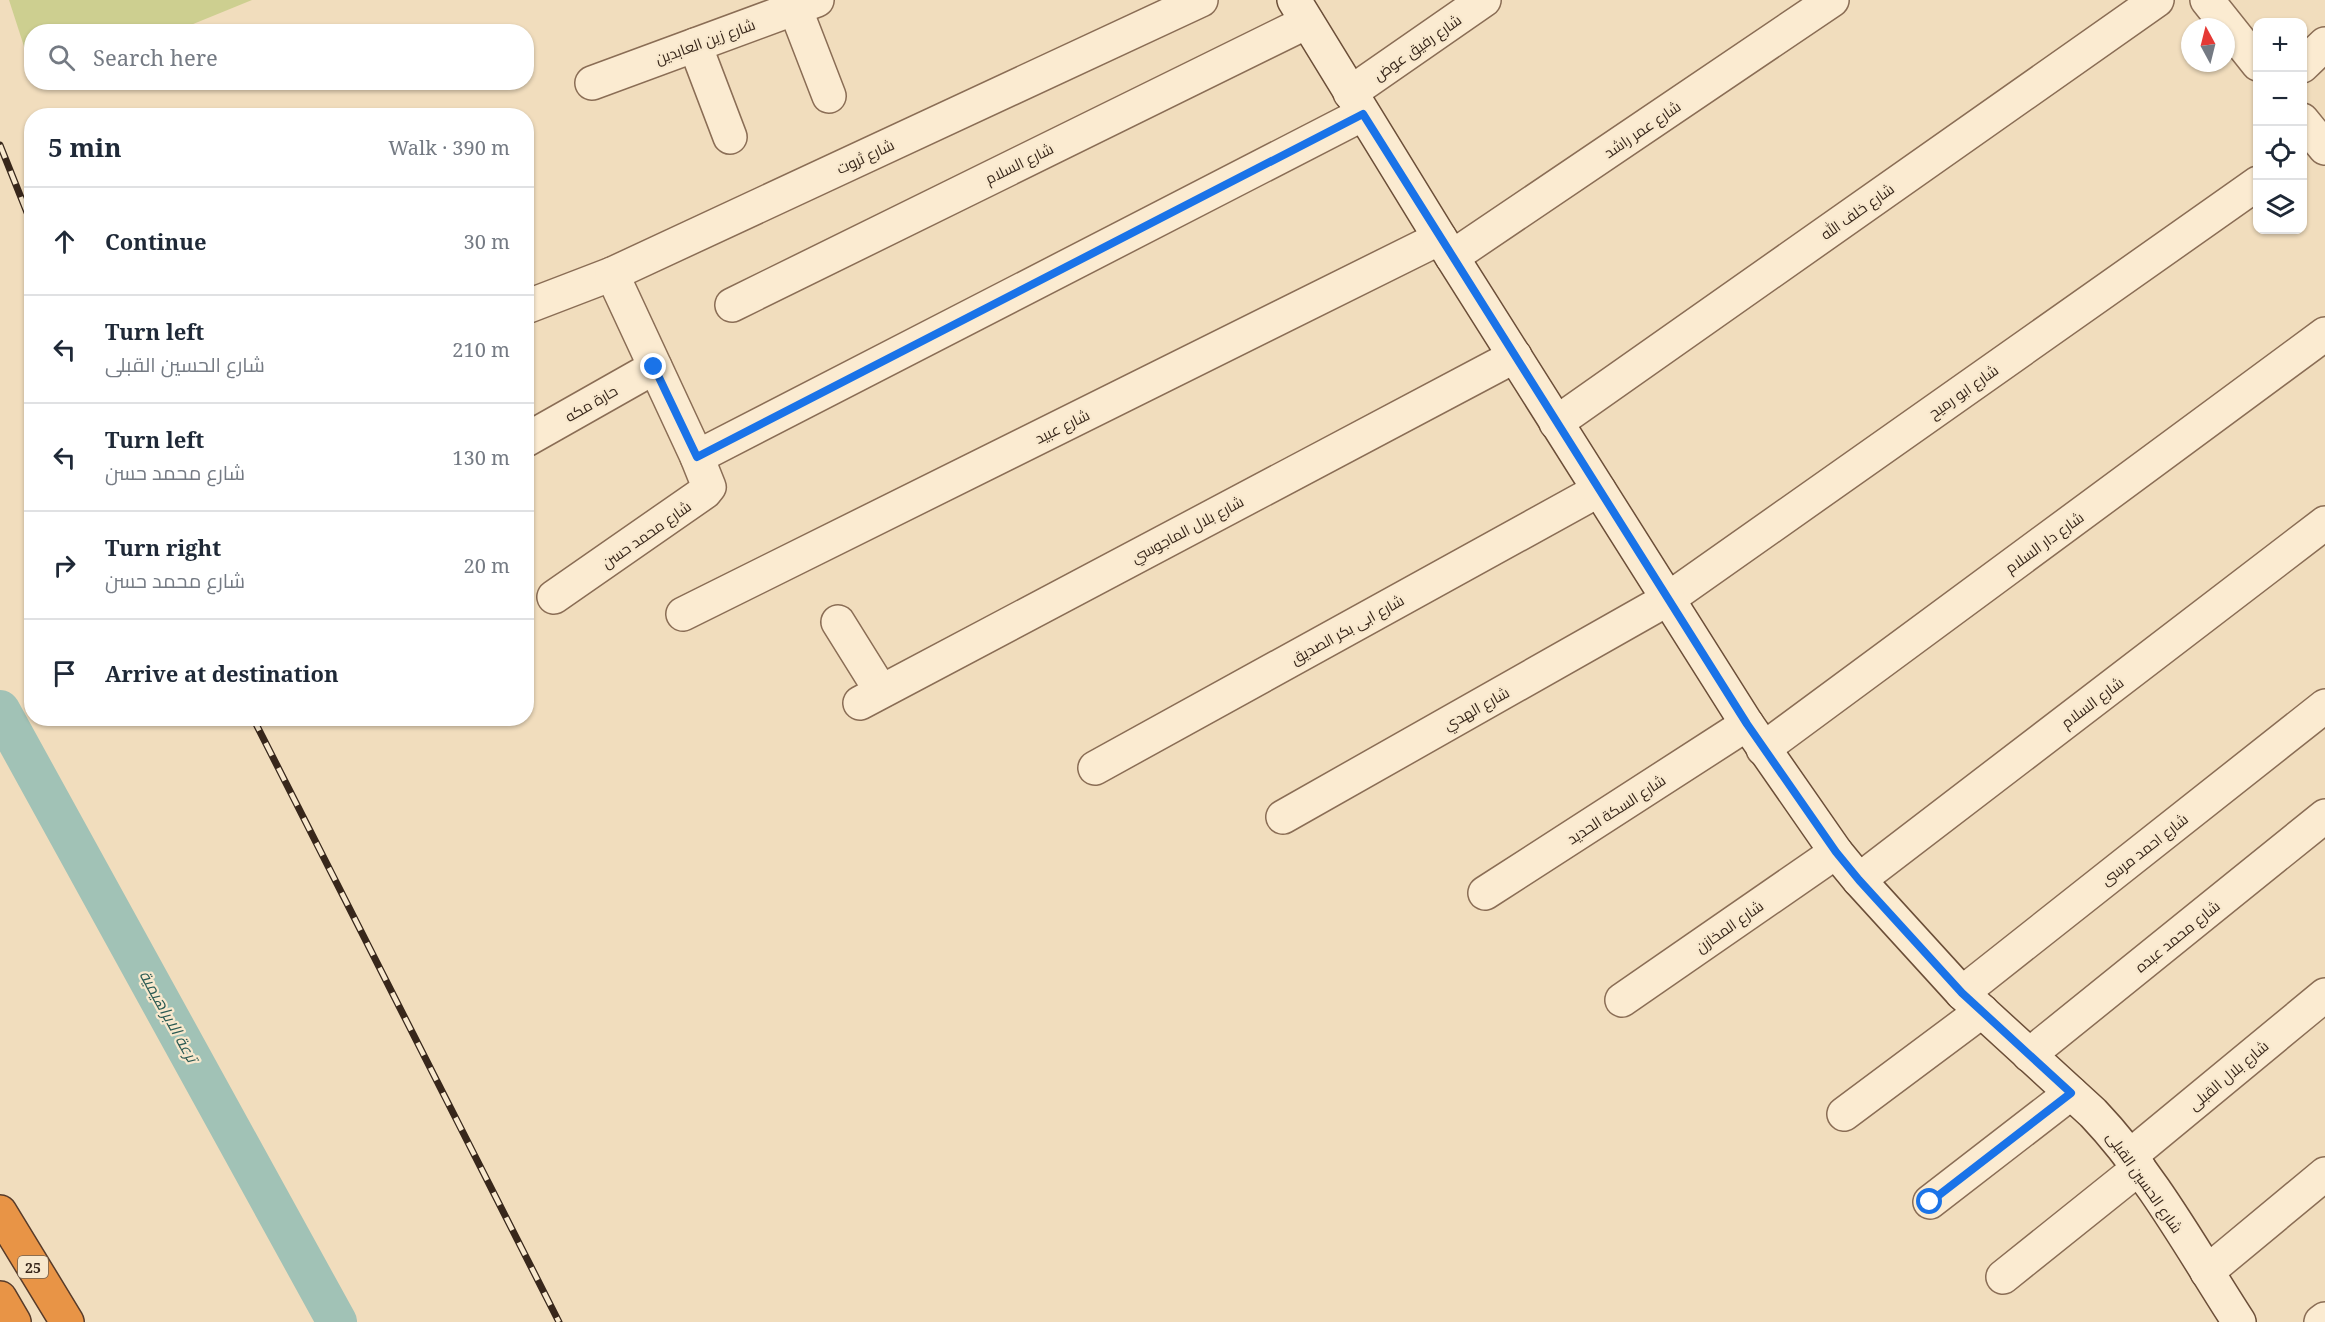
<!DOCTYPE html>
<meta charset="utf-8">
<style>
body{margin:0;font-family:"Noto Serif",Cairo,serif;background:#f2f2f3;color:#1f2937}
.controls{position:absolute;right:18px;top:18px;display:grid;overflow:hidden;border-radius:12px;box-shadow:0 2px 4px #0004}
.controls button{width:54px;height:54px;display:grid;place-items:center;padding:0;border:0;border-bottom:2px solid #e0e1e3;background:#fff;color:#1f2937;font:30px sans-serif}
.compass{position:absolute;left:2181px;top:18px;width:54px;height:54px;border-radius:50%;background:#fff;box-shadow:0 2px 4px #0004;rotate:353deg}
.stop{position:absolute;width:18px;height:18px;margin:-14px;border:4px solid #1a73e8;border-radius:50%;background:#fff}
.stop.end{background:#1a73e8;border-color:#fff;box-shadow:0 2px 6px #0008}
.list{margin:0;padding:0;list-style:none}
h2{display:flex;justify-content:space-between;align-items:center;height:78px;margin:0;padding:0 24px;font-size:26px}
h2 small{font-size:20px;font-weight:400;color:#747a83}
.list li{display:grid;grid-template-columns:39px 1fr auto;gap:18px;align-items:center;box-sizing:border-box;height:108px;padding:0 24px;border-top:2px solid #e0e1e3}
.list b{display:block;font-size:22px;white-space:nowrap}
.list p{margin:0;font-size:20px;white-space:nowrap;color:#747a83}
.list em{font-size:20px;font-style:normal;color:#747a83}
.icon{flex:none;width:33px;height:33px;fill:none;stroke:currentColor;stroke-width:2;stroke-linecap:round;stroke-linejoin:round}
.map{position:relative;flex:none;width:2325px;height:1322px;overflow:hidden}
.search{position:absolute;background:#fff;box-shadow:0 2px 4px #0004;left:24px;top:24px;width:510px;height:66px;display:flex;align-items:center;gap:15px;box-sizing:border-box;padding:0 21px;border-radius:24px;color:#747a83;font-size:22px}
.panel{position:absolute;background:#fff;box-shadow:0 2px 4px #0004;left:24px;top:108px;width:510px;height:618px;border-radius:24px}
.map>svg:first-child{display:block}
.green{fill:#cdcf90}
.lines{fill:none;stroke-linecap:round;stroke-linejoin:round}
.canal{stroke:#a1c2b6;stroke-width:40}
.street-casing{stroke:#8a6d55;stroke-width:36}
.secondary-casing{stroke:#6b4e38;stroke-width:36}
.highway-casing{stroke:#573b2a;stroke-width:36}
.street{stroke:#fbebd1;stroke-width:33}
.secondary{stroke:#fbebd1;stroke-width:33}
.highway{stroke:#e89446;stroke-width:33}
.rail-casing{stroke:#38271b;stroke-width:7}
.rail{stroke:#f8e8cd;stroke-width:4.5;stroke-dasharray:14;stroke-linecap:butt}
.route{stroke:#1a73e8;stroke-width:8}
.labels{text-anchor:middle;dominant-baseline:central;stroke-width:4.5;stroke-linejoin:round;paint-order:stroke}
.shield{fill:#f8e8cd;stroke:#726150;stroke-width:1.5}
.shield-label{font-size:14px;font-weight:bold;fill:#38271b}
.street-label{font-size:15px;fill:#38271b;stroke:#f8e8cd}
.water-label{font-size:16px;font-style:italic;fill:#295952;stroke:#f8e8cd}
</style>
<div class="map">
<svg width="2325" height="1322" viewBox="0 0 2325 1322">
<rect width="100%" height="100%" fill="#f1ddbd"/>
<polygon class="green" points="9,0 252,0 176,31 32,32 31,68"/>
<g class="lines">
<polyline class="canal" points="0,710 337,1322"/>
<g class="street-casing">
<g id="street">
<polyline points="2207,0 2258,64"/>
<polyline points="795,8 829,96"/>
<polyline points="695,45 730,137"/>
<polyline points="2302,66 2325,44"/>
<polyline points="592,83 817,0"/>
<polyline points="1350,93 1484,0"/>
<polyline points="2302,120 2325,148"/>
<polyline points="1452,257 1832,0"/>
<polyline points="732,305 1307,22"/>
<polyline points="526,307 612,274 1201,0"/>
<polyline points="1556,423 2157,0"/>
<polyline points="526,440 655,367"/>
<polyline points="697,457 1363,114"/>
<polyline points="554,597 705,492 709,487 697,457 612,274"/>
<polyline points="683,614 1440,238"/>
<polyline points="838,622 881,691"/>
<polyline points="860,703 1515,356"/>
<polyline points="1763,749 2325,334"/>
<polyline points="1095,768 1599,490"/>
<polyline points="1283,817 1668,599 2258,183"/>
<polyline points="1859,880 2325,523"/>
<polyline points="1485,893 1747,724"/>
<polyline points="1962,993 2325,706"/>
<polyline points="1622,1000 1836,852"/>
<polyline points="2029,1055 2325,816"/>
<polyline points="1844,1114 1982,1011"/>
<polyline points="2130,1156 2325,995"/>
<polyline points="1930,1202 2071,1093"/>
<polyline points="2207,1272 2325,1174"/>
<polyline points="2003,1277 2139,1168"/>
<polyline points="2321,1322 2325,1319"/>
</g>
</g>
<g class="secondary-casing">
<path id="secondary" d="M1294 0 1440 238 1747 724 1836 852 1859 880 1962 993 2093 1113C2151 1174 2193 1251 2239 1322"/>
</g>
<g class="highway-casing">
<g id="highway">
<polyline points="0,1212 67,1322"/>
<polyline points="0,1298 14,1322"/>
</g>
</g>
<use href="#street" class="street"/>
<use href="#secondary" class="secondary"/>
<use href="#highway" class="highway"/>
<g class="rail-casing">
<g id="rail">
<polyline points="0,145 32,225"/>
<polyline points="253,718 559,1322"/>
</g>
</g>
<use href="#rail" class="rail"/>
</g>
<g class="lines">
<polyline class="route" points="654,367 697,457 1363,114 1747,724 1836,852 1859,880 1962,993 2071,1093 1930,1202"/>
</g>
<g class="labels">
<rect class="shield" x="18" y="1256" width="30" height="22" rx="4.5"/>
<g class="shield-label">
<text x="33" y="1267">25</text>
</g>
<g class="street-label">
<text transform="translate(705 41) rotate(-20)">شارع زين العابدين</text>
<text transform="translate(1417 47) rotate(-35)">شارع رفيق عوض</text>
<text transform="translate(1642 129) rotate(-34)">شارع عمر راشد</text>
<text transform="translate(865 156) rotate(-25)">شارع ثروت</text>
<text transform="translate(1019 163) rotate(-26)">شارع السلام</text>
<text transform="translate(1857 211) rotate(-35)">شارع خلف الله</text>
<text transform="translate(1963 391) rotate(-35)">شارع ابو رميح</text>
<text transform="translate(591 403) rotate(-30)">حارة مكه</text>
<text transform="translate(1062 426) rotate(-26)">شارع عبيد</text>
<text transform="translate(1187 529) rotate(-28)">شارع بلال الماجوسي</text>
<text transform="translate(646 534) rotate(-35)">شارع محمد حسن</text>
<text transform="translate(2044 542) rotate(-36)">شارع دار السلام</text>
<text transform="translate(1347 629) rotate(-29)">شارع ابى بكر الصديق</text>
<text transform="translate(2092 702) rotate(-37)">شارع السلام</text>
<text transform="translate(1476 708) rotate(-29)">شارع الهدي</text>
<text transform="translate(1616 809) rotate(-33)">شارع السكة الحديد</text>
<text transform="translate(2144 849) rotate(-38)">شارع احمد مرسى</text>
<text transform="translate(1729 926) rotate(-35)">شارع المخازن</text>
<text transform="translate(2177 936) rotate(-39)">شارع محمد عبده</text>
<text transform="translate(2228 1075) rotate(-40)">شارع بلال القبلى</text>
<text transform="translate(2145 1182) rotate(55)">شارع الحسين القبلى</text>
</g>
<g class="water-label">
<text transform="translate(169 1016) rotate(61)">ترعة الابراهيمية</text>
</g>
</g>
</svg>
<div class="controls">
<button>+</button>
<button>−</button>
<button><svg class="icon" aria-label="locate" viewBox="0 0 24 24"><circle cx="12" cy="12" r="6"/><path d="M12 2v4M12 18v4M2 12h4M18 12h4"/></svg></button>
<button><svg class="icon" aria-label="layers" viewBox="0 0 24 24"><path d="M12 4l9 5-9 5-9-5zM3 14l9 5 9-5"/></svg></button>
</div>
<svg class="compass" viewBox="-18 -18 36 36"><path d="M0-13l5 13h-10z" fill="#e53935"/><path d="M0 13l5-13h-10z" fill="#747a83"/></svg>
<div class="stop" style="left:1930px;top:1202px"></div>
<div class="stop end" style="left:654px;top:367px"></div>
<div class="search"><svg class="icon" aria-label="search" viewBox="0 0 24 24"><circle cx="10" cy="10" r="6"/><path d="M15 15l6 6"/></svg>Search here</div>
<section class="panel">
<h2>5 min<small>Walk · 390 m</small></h2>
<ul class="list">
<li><svg class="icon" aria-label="ahead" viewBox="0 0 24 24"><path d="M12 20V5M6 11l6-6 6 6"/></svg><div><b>Continue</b></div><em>30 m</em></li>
<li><svg class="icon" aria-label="left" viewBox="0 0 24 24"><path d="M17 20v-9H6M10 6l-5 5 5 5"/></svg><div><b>Turn left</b><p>شارع الحسين القبلى</p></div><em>210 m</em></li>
<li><svg class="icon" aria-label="left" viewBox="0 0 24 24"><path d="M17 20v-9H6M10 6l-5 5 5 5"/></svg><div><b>Turn left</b><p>شارع محمد حسن</p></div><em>130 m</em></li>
<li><svg class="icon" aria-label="right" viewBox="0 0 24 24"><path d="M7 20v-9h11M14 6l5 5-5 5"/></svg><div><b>Turn right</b><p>شارع محمد حسن</p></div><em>20 m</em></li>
<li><svg class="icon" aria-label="arrive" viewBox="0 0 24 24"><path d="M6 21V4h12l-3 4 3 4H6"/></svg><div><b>Arrive at destination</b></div></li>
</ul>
</section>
</div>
